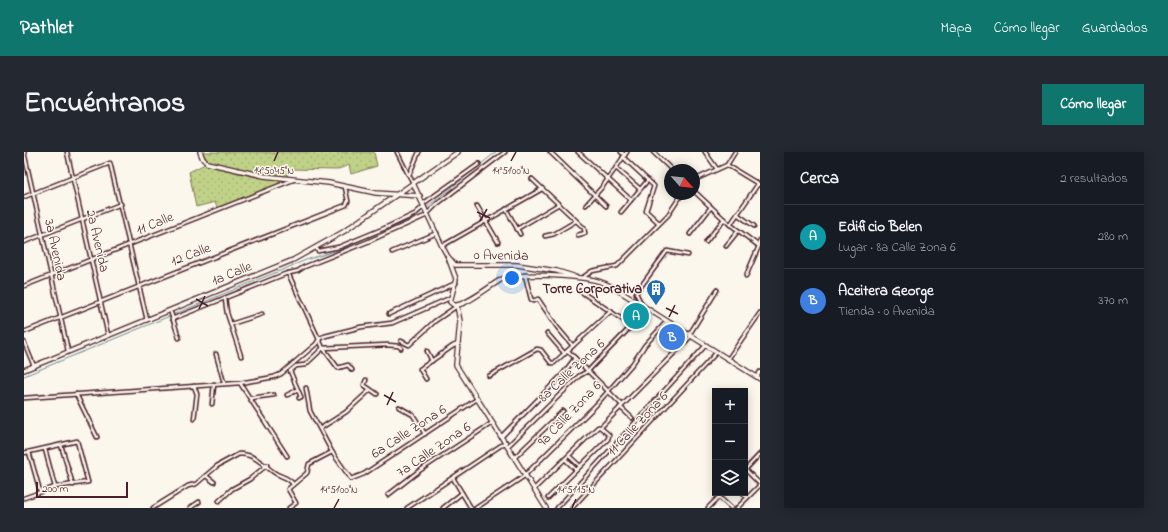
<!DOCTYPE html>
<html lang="es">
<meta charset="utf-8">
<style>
body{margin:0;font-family:"Indie Flower",sans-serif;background:#242831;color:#f1f3f6}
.controls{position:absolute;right:12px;bottom:12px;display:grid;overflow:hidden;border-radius:0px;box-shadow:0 2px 10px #0003}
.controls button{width:36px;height:36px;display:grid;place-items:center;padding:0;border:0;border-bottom:1px solid #363941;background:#171b24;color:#f1f3f6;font:20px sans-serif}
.compass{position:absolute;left:640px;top:12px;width:36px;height:36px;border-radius:50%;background:#171b24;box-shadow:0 2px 10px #0003;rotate:117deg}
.scale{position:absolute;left:12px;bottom:10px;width:92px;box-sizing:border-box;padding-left:4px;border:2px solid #4a1f2b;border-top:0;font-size:11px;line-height:14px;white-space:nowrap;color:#4a1f2b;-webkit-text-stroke:3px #fbf7ec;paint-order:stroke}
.you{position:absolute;left:488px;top:126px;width:14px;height:14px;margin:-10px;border:3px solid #fff;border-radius:50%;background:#1a73e8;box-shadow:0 0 0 6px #1a73e833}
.badge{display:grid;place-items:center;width:26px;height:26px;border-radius:50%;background:#0f766e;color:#fff;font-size:13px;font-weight:700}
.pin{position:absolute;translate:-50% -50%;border:2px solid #fff;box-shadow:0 1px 4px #0006}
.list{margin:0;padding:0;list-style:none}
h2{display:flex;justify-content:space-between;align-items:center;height:52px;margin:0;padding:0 16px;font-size:17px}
h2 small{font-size:13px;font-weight:400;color:#9ea1a6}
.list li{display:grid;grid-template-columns:26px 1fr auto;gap:12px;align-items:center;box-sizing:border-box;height:64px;padding:0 16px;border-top:1px solid #363941}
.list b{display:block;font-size:15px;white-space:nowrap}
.list p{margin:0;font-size:13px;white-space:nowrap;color:#9ea1a6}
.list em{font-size:13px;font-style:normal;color:#9ea1a6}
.icon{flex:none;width:22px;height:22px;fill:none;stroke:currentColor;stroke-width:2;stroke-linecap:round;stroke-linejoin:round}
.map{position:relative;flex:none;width:736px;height:356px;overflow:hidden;border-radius:0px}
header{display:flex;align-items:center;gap:24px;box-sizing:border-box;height:56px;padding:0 20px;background:#0f766e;color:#fff}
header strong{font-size:19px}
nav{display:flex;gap:22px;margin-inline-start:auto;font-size:14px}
.intro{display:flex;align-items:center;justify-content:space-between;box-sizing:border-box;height:96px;padding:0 24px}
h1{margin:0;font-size:28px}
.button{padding:10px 18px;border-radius:0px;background:#0f766e;color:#fff;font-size:14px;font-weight:700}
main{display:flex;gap:24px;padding:0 24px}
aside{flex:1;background:#171b24;border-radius:0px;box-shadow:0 2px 10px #0003}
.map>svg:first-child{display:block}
.park{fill:url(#park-dots);stroke:#847859}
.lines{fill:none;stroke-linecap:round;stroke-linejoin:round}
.stream{stroke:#6c8c96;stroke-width:1}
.street-casing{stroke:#4a1f2b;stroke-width:5.5}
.secondary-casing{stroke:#4a1f2b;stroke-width:6}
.street{stroke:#fbf7ec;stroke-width:2.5}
.secondary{stroke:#fbf7ec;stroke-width:3.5}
.ticks{fill:none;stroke:#4a1f2b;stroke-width:1.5}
.labels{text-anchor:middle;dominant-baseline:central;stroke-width:3;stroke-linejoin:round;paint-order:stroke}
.street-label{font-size:14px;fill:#4a1f2b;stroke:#fbf7ec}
.poi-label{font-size:14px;font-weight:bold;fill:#4a1f2b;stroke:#fbf7ec;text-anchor:end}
.ticks-label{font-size:10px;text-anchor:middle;fill:#4a1f2b;stroke:#fbf7ec;stroke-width:3;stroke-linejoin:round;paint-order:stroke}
</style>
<header>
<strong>Pathlet</strong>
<nav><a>Mapa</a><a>Cómo llegar</a><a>Guardados</a></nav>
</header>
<div class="intro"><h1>Encuéntranos</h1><a class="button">Cómo llegar</a></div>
<main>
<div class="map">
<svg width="736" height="356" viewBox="0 0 736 356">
<defs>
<pattern id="park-dots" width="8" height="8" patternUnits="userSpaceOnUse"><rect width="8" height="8" fill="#bfd287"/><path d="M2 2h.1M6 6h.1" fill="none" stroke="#a6b475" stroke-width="1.8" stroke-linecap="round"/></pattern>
</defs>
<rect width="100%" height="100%" fill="#fbf7ec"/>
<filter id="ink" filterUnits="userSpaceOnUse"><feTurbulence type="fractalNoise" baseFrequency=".025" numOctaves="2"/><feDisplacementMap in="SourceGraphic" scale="8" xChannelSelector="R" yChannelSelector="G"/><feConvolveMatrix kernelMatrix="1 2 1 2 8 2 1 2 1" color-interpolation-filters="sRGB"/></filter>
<g filter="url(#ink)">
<polygon class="park" points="178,0 233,0 252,1 252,0 350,0 353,14 327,22 325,13 312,18 265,17 262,29 193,56 191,50 172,55 165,20 181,12 183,8"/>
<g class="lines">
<g class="stream">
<polyline points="402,56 472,0"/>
<polyline points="0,224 282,108 317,97 391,65 400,58"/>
</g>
<g class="street-casing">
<g id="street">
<polyline points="0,0 44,199"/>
<polyline points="43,0 84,183"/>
<polyline points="373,0 384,22"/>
<polyline points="526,0 582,54"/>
<polyline points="554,0 607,48"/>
<polyline points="597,0 601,3"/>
<polyline points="629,0 648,18"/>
<polyline points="681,0 693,17"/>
<polyline points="599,5 630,34 622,59 635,71"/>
<polyline points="703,13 736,33"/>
<polyline points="592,16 616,37"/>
<polyline points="508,27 560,76 561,81 554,83"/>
<polyline points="670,28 703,13 711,0"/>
<polyline points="389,31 385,23 395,0"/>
<polyline points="670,39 703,70 735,94 722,124"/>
<polyline points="0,45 86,11 123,168"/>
<polyline points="400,51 455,12"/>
<polyline points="562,53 579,34 603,0"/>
<polyline points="453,54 474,90"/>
<polyline points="482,57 496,82"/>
<polyline points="597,60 624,28"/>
<polyline points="713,62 730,74"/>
<polyline points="706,73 734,32"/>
<polyline points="493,77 535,52"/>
<polyline points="666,82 687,55"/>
<polyline points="521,84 530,82 552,69"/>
<polyline points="0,90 97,52"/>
<polyline points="682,90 700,67"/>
<polyline points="734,93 736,88"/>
<polyline points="418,94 518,37"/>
<polyline points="702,94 714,79"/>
<polyline points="292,96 294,99 315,95 361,76 391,62 400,54"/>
<polyline points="368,100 413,81"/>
<polyline points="264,121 299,196 314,216 324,213 328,218"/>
<polyline points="501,123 507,147 509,149 514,147 533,175 549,194"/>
<polyline points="558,126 568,119 593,114 644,63 658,42"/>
<polyline points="0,134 269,28"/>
<polyline points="556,139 608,174"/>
<polyline points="201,147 203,161 217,204"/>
<polyline points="618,153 612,141 643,99 664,103"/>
<polyline points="147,161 155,186"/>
<polyline points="365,162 432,131"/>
<polyline points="148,167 261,122 274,119 280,115 343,90 401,64 413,52 481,0"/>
<polyline points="207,172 238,162"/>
<polyline points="0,180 322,53 324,49 321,35"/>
<polyline points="523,181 541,202"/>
<polyline points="665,183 693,138"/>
<polyline points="377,189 385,193 411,169 433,154"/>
<polyline points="0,190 10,214"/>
<polyline points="403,199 408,209"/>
<polyline points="544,199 598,253"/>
<polyline points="192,202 200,231"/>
<polyline points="704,207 736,161"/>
<polyline points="465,224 513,197 517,198 527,211 530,211 587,159"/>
<polyline points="733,225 736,220"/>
<polyline points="402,227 396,217 429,194 434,192"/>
<polyline points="342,228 340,233 353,242"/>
<polyline points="216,231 263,304"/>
<polyline points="282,236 286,259 308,300 327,327 340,322 453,247"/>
<polyline points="52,242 73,285"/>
<polyline points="263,243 274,238"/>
<polyline points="0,246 216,231 250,225 257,222 292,192 296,186 301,184 337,175 368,171 426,146"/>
<polyline points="227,246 250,243"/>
<polyline points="275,246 277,245 266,219 272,214 281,213 299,196 363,193 375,194 377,196"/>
<polyline points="188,252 190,232"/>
<polyline points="375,255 389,263 401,282"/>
<polyline points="596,255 608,266"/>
<polyline points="170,267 173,242 170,234"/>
<polyline points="577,275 667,184"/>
<polyline points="297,276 322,260 346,238"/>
<polyline points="478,284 539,222 551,206"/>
<polyline points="37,293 49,333"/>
<polyline points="484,294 555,224 564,219 624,157"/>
<polyline points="21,297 31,335"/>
<polyline points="5,300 16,339"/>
<polyline points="0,301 53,289 64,330 31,335 0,346"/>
<polyline points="545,304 556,314"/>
<polyline points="491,305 539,259"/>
<polyline points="541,307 552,318"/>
<polyline points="721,317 735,331"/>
<polyline points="721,318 736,302"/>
<polyline points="182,324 190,330"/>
<polyline points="429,326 447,356"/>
<polyline points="510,337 574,275 576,275 585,283 584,287 524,346"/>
<polyline points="719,341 722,344"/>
<polyline points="364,343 395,319 468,271"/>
<polyline points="695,345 707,356"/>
<polyline points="195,349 208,337 226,327 243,313"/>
<path d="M129 356 164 334 172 332 193 314 215 302C231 302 239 313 251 321 257 325 264 325 269 332"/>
<polyline points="166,356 175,350"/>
<polyline points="265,356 272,351 264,337 283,321 285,312 308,300"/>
<polyline points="383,356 482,290"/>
<polyline points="419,356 438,341"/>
<polyline points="452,356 499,325 572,253 609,211 621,193 643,169"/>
<polyline points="533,356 682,193"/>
<polyline points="548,356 693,200"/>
<polyline points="684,356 699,341"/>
<polyline points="713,356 736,333"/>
</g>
</g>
<g class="secondary-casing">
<g id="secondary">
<polyline points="176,0 179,7 183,11 240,24 305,31 352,41 396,44"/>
<polyline points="389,31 418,94 424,105 431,113 493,113 533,119 549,124"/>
<path d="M424 105 432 127 426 150 430 153C441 155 467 133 478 127 495 120 551 124 570 128 579 130 587 134 595 139L736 227"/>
<polyline points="433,154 436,169 432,213 522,356"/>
<polyline points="0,218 269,108 319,80 434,0"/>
</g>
</g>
<use href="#street" class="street"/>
<use href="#secondary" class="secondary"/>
</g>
</g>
<path class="ticks" d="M250 9 254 0M487 9 492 0M453 60 466 66M456 69 463 57M172 147 184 154M642 156 654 162M175 157 181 144M645 165 651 153M360 243 372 250M363 253 369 240M310 356 315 347M548 356 552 347"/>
<defs>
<g id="building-pin" transform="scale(1)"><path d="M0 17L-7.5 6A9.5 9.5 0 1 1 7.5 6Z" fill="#1f6fb2" stroke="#fbf7ec"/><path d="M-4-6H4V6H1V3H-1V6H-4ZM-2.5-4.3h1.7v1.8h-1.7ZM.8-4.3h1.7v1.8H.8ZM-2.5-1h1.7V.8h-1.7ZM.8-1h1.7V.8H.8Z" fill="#fff"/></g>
</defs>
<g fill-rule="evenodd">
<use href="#building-pin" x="632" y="137"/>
</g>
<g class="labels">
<g class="street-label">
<text transform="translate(131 72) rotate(-22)">11 Calle</text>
<text transform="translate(73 89) rotate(77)">2a Avenida</text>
<text transform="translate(31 98) rotate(78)">3a Avenida</text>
<text transform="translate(167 103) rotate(-21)">12 Calle</text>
<text transform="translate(477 104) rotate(1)">0 Avenida</text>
<text transform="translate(208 122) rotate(-22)">1a Calle</text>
<text transform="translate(548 219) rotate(-43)">8a Calle Zona 6</text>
<text transform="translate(546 262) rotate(-46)">9a Calle Zona 6</text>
<text transform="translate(614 272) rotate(-47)">11 Calle Zona 6</text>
<text transform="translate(385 280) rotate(-33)">6a Calle Zona 6</text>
<text transform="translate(410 298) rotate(-34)">7a Calle Zona 6</text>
</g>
<g class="poi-label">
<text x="618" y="137">Torre Corporativa</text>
</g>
</g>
<g class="ticks-label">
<text x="250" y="22">14°50'45"N</text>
<text x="487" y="22">14°51'00"N</text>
<text x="315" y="341">14°51'00"N</text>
<text x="552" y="341">14°51'15"N</text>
</g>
</svg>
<div class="controls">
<button>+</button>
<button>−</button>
<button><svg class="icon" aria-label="layers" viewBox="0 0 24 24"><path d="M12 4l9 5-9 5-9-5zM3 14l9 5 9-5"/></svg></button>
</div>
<svg class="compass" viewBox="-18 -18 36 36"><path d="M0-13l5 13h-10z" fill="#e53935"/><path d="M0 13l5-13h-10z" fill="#9ea1a6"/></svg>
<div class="scale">200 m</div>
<div class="you"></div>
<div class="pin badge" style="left:612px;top:164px;background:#0f9aa8">A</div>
<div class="pin badge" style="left:648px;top:185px;background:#3f7fe0">B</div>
</div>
<aside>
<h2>Cerca<small>2 resultados</small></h2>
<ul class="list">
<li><span class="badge" style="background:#0f9aa8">A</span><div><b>Edificio Belen</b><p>Lugar · 8a Calle Zona 6</p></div><em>280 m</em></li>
<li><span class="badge" style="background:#3f7fe0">B</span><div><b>Aceitera George</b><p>Tienda · 0 Avenida</p></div><em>370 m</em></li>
</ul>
</aside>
</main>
